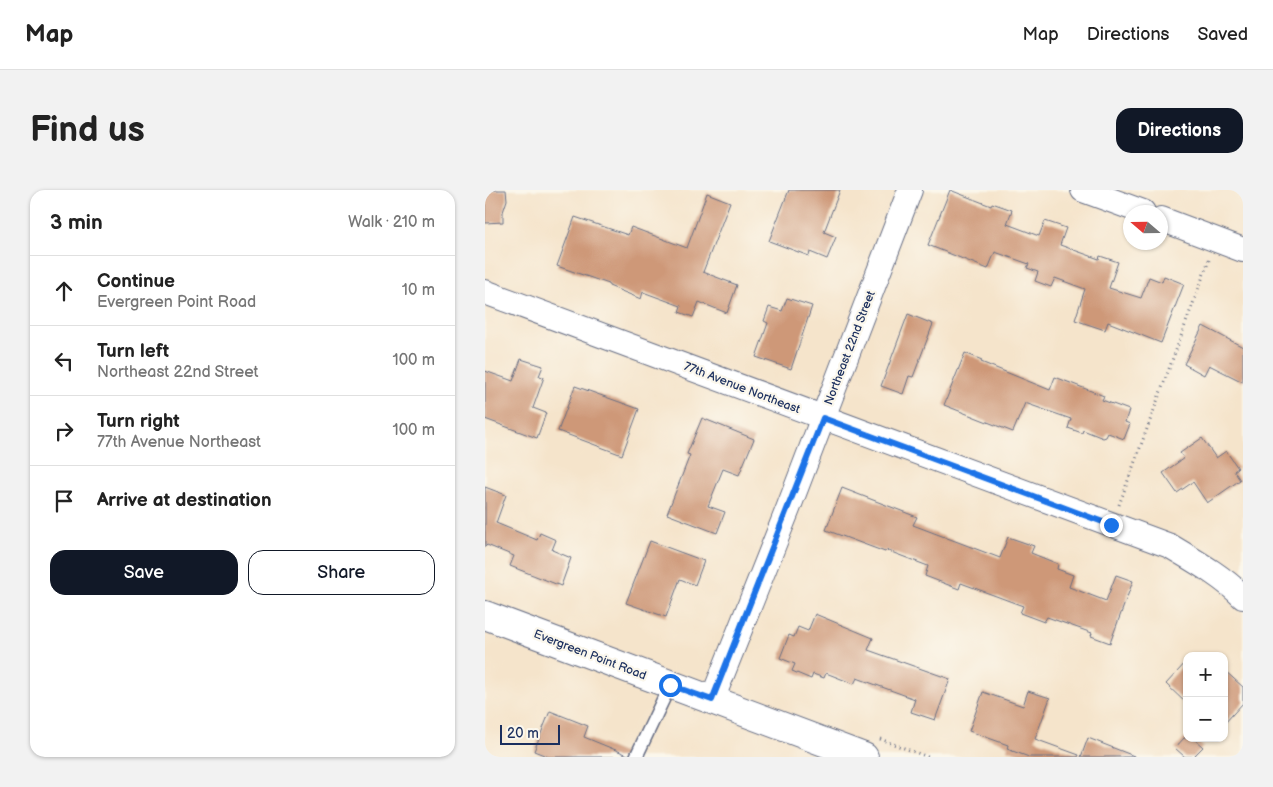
<!DOCTYPE html>
<meta charset="utf-8">
<style>
body{margin:0;font-family:"Balsamiq Sans",sans-serif;background:#f2f2f2;color:#222}
.controls{position:absolute;right:15px;bottom:15px;display:grid;overflow:hidden;border-radius:10px;box-shadow:0 1px 4px #0004}
.controls button{width:45px;height:45px;display:grid;place-items:center;padding:0;border:0;border-bottom:1px solid #e0e0e0;background:#fff;color:#222;font:25px sans-serif}
.compass{position:absolute;left:638px;top:15px;width:45px;height:45px;border-radius:50%;background:#fff;box-shadow:0 1px 4px #0004;rotate:290deg}
.scale{position:absolute;left:15px;bottom:12px;width:60px;box-sizing:border-box;padding-left:5px;border:2px solid #1b2f5e;border-top:0;font-size:14px;line-height:18px;white-space:nowrap;color:#1b2f5e;-webkit-text-stroke:4px #fbf7ec;paint-order:stroke}
.stop{position:absolute;width:15px;height:15px;margin:-11px;border:4px solid #1a73e8;border-radius:50%;background:#fff}
.stop.end{background:#1a73e8;border-color:#fff;box-shadow:0 1px 5px #0008}
.list{margin:0;padding:0;list-style:none}
h2{display:flex;justify-content:space-between;align-items:center;height:65px;margin:0;padding:0 20px;font-size:21px}
h2 small{font-size:16px;font-weight:400;color:#767676}
.list li{display:grid;grid-template-columns:32px 1fr auto;gap:15px;align-items:center;box-sizing:border-box;height:70px;padding:0 20px;border-top:1px solid #e0e0e0}
.list b{display:block;font-size:19px;white-space:nowrap}
.list p{margin:0;font-size:16px;white-space:nowrap;color:#767676}
.list em{font-size:16px;font-style:normal;color:#767676}
.actions{display:flex;gap:10px;padding:15px 20px}
.actions a{flex:1;padding:11px 0;border:1px solid #111827;border-radius:15px;text-align:center;font-size:18px;color:#111827}
.actions .main{background:#111827;color:#fff}
.icon{flex:none;width:28px;height:28px;fill:none;stroke:currentColor;stroke-width:2;stroke-linecap:round;stroke-linejoin:round}
.map{position:relative;flex:none;width:758px;height:567px;overflow:hidden;border-radius:15px}
header{display:flex;align-items:center;gap:30px;box-sizing:border-box;height:70px;padding:0 25px;background:#fff;border-bottom:1px solid #e0e0e0}
header strong{font-size:24px}
nav{display:flex;gap:28px;margin-inline-start:auto;font-size:18px}
.intro{display:flex;align-items:center;justify-content:space-between;box-sizing:border-box;height:120px;padding:0 30px}
h1{margin:0;font-size:35px}
.button{padding:12px 22px;border-radius:15px;background:#111827;color:#fff;font-size:18px;font-weight:700}
main{display:flex;gap:30px;padding:0 30px}
aside{flex:1;background:#fff;border-radius:15px;box-shadow:0 1px 4px #0004}
.map>svg:first-child{display:block}
.building{fill:#ce9878}
.lines{fill:none;stroke-linecap:round;stroke-linejoin:round}
.service-casing{stroke:#676e84;stroke-width:15}
.minor-casing{stroke:#676e84;stroke-width:26}
.tertiary-casing{stroke:#676e84;stroke-width:30}
.path{stroke:#676e84;stroke-width:3;stroke-dasharray:1 4;stroke-linecap:butt}
.service{stroke:#fff;stroke-width:12}
.minor{stroke:#fff;stroke-width:24}
.tertiary{stroke:#fff;stroke-width:28}
.route{stroke:#1a73e8;stroke-width:6}
.labels{text-anchor:middle;dominant-baseline:central;stroke-width:4.5;stroke-linejoin:round;paint-order:stroke}
.street-label{font-size:12px;fill:#1b2f5e;stroke:#fbf7ec}
</style>
<header>
<strong>Map</strong>
<nav><a>Map</a><a>Directions</a><a>Saved</a></nav>
</header>
<div class="intro"><h1>Find us</h1><a class="button">Directions</a></div>
<main>
<aside>
<h2>3 min<small>Walk · 210 m</small></h2>
<ul class="list">
<li><svg class="icon" aria-label="ahead" viewBox="0 0 24 24"><path d="M12 20V5M6 11l6-6 6 6"/></svg><div><b>Continue</b><p>Evergreen Point Road</p></div><em>10 m</em></li>
<li><svg class="icon" aria-label="left" viewBox="0 0 24 24"><path d="M17 20v-9H6M10 6l-5 5 5 5"/></svg><div><b>Turn left</b><p>Northeast 22nd Street</p></div><em>100 m</em></li>
<li><svg class="icon" aria-label="right" viewBox="0 0 24 24"><path d="M7 20v-9h11M14 6l5 5-5 5"/></svg><div><b>Turn right</b><p>77th Avenue Northeast</p></div><em>100 m</em></li>
<li><svg class="icon" aria-label="arrive" viewBox="0 0 24 24"><path d="M6 21V4h12l-3 4 3 4H6"/></svg><div><b>Arrive at destination</b></div></li>
</ul>
<div class="actions"><a class="main">Save</a><a>Share</a></div>
</aside>
<div class="map">
<svg width="758" height="567" viewBox="0 0 758 567">
<rect width="100%" height="100%" fill="#fbf7ec"/>
<filter id="ink" filterUnits="userSpaceOnUse"><feTurbulence type="fractalNoise" baseFrequency=".02" numOctaves="2"/><feDisplacementMap in="SourceGraphic" scale="10" xChannelSelector="R" yChannelSelector="G"/><feConvolveMatrix kernelMatrix="1 2 1 2 8 2 1 2 1" color-interpolation-filters="sRGB"/></filter>
<filter id="wash" filterUnits="userSpaceOnUse"><feTurbulence type="fractalNoise" baseFrequency=".0096" numOctaves="4" result="noise"/><feDisplacementMap in="SourceGraphic" scale="20" xChannelSelector="R" yChannelSelector="G"/><feGaussianBlur stdDeviation="1.12" result="paint"/><feColorMatrix in="noise" values="0 0 0 0 0 0 0 0 0 0 0 0 0 0 0 0 0 1.4 0 .05"/><feComposite in="paint" operator="in"/></filter>
<g filter="url(#wash)">
<rect width="100%" height="100%" fill="#f5e4cb"/>
<g id="blocks">
<g class="building">
<polygon points="0,0 21,0 22,10 18,22 18,32 0,33"/>
<polygon points="304,0 355,0 339,42 351,47 342,69 325,62 324,66 284,51"/>
<polygon points="465,0 506,16 507,13 527,20 522,34 554,46 560,31 581,38 575,55 614,69 615,66 633,72 624,98 656,108 664,87 677,92 679,86 699,94 676,153 623,132 620,140 590,130 600,99 570,88 566,97 550,91 553,82 542,78 544,74 510,62 503,79 443,55"/>
<polygon points="222,3 245,12 218,82 252,95 242,123 214,112 208,127 194,122 196,116 158,102 156,109 124,96 124,94 72,76 90,27 143,45 146,37 202,58"/>
<polygon points="302,108 327,116 306,179 271,167 283,133 279,131 284,117 297,121"/>
<polygon points="423,124 448,134 428,187 424,186 418,204 396,196"/>
<polygon points="718,136 758,157 758,192 724,175 719,185 699,174"/>
<polygon points="480,163 497,170 496,172 565,200 570,187 619,206 617,210 644,220 640,232 645,234 639,249 623,243 621,247 618,248 598,240 597,243 583,238 586,229 540,213 528,242 459,215"/>
<polygon points="36,169 58,176 54,186 59,187 48,218 61,223 52,248 0,229 0,181 28,191"/>
<polygon points="90,196 154,219 137,265 73,241"/>
<polygon points="217,228 269,249 254,285 238,279 223,316 240,322 232,343 182,324 205,265 202,264"/>
<polygon points="717,248 731,268 741,261 753,278 749,281 755,290 722,313 708,292 692,303 678,283 699,268 695,263"/>
<polygon points="0,297 21,305 11,333 52,350 55,343 71,350 67,360 86,368 76,396 25,376 29,366 2,355 0,357"/>
<polygon points="357,298 432,327 428,335 515,368 523,347 549,356 546,363 573,374 572,379 588,385 584,397 621,411 631,385 648,391 625,453 606,446 607,443 562,427 559,432 535,423 538,416 476,393 474,399 440,386 443,376 401,360 400,362 341,340"/>
<polygon points="165,351 219,371 210,395 195,389 181,427 141,413"/>
<polygon points="330,424 388,448 383,460 465,489 450,530 426,522 430,509 372,488 369,494 341,483 339,488 328,484 326,489 307,481 310,474 295,468 304,445 309,447 313,437 323,441"/>
<polygon points="702,471 702,514 681,494"/>
<polygon points="739,480 758,497 758,513 739,534"/>
<polygon points="543,501 565,508 550,549 594,565 593,567 544,567 522,559 523,555 484,541 498,502 538,516"/>
<polygon points="65,521 103,536 99,547 143,565 143,567 64,567 49,561"/>
<polygon points="603,548 649,566 649,567 596,567"/>
<polygon points="699,548 708,548 718,557 708,567 700,567 690,558"/>
</g>
</g>
</g>
<g filter="url(#ink)">
<use href="#blocks" fill-opacity="0" stroke="#676e84" stroke-width="1"/>
<g class="lines">
<g class="service-casing">
<polyline id="service" points="151,567 185,495"/>
</g>
<g class="minor-casing">
<g id="minor">
<polyline points="598,0 658,22"/>
<polyline points="676,29 758,60"/>
<path d="M0 102 685 356C710 371 737 386 758 407"/>
<polyline points="227,510 303,319 425,0"/>
</g>
</g>
<g class="tertiary-casing">
<polyline id="tertiary" points="0,425 379,567"/>
</g>
<g class="path">
<polyline points="634,315 724,70"/>
<polyline points="395,549 443,567"/>
</g>
<use href="#service" class="service"/>
<use href="#minor" class="minor"/>
<use href="#tertiary" class="tertiary"/>
</g>
</g>
<g class="lines" filter="url(#ink)">
<polyline class="route" points="185,495 227,510 338,228 626,335"/>
</g>
<g class="labels">
<g class="street-label">
<text transform="translate(365 158) rotate(-69)">Northeast 22nd Street</text>
<text transform="translate(257 198) rotate(21)">77th Avenue Northeast</text>
<text transform="translate(105 465) rotate(21)">Evergreen Point Road</text>
</g>
</g>
</svg>
<div class="controls">
<button>+</button>
<button>−</button>
</div>
<svg class="compass" viewBox="-18 -18 36 36"><path d="M0-13l5 13h-10z" fill="#e53935"/><path d="M0 13l5-13h-10z" fill="#767676"/></svg>
<div class="scale">20 m</div>
<div class="stop" style="left:185px;top:495px"></div>
<div class="stop end" style="left:626px;top:335px"></div>
</div>
</main>
